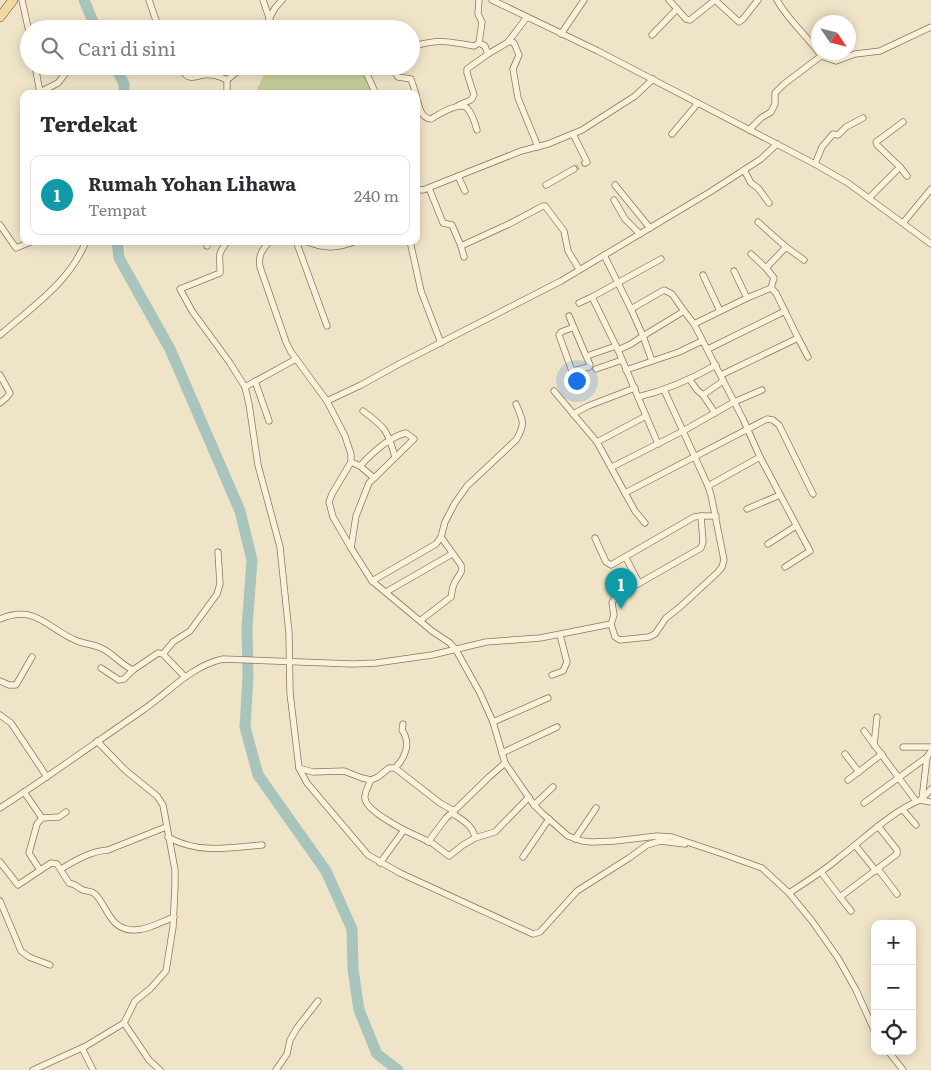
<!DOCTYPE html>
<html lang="id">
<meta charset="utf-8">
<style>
body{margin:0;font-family:Literata,serif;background:#f2f2f3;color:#2b2b33}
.controls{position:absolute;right:15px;bottom:15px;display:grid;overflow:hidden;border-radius:10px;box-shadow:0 2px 12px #0003}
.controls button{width:45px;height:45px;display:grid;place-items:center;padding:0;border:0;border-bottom:1px solid #e1e1e2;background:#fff;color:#2b2b33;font:25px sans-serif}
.compass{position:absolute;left:811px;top:15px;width:45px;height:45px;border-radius:50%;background:#fff;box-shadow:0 2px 12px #0003;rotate:125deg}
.you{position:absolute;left:576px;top:380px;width:18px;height:18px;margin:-12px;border:4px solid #fff;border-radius:50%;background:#1a73e8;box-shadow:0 0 0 8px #1a73e833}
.badge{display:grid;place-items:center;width:32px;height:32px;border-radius:50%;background:#0f766e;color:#fff;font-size:16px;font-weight:700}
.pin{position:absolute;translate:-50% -41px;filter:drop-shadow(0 1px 2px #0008)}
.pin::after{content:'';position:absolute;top:26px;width:18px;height:15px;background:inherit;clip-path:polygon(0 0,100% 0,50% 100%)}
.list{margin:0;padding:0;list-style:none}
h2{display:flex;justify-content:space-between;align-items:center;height:65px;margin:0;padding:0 20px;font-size:21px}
h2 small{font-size:16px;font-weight:400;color:#7c7c81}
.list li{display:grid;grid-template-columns:32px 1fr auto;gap:15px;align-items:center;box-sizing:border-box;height:80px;margin:0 10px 10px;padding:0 10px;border:1px solid #e1e1e2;border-radius:10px}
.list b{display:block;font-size:19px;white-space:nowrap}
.list p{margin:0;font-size:16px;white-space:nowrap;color:#7c7c81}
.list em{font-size:16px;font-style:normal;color:#7c7c81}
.icon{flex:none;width:28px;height:28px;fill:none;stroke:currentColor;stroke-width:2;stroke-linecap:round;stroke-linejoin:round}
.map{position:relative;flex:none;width:931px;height:1070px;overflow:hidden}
.search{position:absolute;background:#fff;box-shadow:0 2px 12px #0003;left:20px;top:20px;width:400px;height:55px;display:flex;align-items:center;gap:12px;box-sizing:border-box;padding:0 18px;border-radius:28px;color:#7c7c81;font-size:19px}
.panel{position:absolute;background:#fff;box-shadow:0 2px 12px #0003;left:20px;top:90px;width:400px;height:155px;border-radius:10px}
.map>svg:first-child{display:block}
.green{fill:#c9cf9b}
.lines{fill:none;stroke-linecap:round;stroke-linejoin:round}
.river{stroke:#a9c4bc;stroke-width:11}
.minor-tunnel{stroke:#ccc0a6;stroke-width:5.5;stroke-dasharray:5.5 3;stroke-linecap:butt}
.minor-casing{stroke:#8d765c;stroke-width:7}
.primary-casing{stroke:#5b4430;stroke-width:10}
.minor{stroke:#faf1dc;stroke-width:5.5}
.primary{stroke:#f3d9a0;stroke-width:9}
</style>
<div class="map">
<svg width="931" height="1070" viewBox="0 0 931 1070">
<rect width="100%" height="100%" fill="#f0e4c8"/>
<polygon class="green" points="272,66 361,66 372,94 255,94 265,72"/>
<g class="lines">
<g class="river">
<polyline points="84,0 96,29"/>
<polyline points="115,66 124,84 124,94"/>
<polyline points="117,241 119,258 170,349 240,511 252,560 247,628 248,678 245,727 258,775 326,871 352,929 353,969 359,1010 377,1054 398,1070"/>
</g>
<polyline class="minor-tunnel" points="574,169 585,163"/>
<g class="minor-casing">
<g id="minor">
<polyline points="22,0 29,32"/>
<polyline points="149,0 159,29"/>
<polyline points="263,0 272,26 274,29"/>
<polyline points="492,0 598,51 815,164 848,183 931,244"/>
<polyline points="669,0 686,19 690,20 715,0 739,22 743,19 758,0"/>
<path d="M777 0C789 22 808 36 821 56"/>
<polyline points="269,19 275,8 282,0"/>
<polyline points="561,34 584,0"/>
<polyline points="652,35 677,9"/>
<polyline points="508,42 527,17"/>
<polyline points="479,43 485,46 488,54 510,41 514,43 519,55 513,69 518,98 538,147"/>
<path d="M411 47C437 39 448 41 474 46L479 43 482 22 478 14 479 0"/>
<polyline points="35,66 40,92 58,83 71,66"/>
<path d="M179 66C191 86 194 73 211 75 217 75 222 78 227 80V94"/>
<polyline points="363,66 376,94"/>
<polyline points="391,66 398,77 411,79 416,94"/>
<polyline points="227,80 244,66"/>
<path d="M416 96C419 105 420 118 431 119 438 115 459 101 467 108 472 113 475 123 477 130"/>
<polyline points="459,105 471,100 474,95 467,73 467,69 488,54"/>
<polyline points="749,130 761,118 771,112 775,104 775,93 784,84 821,56 836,61 855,54 880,51 931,27"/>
<polyline points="573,134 587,162 585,163"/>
<polyline points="672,134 698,103"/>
<polyline points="815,164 822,147 833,134 838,135 846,127 863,118"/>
<polyline points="900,167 907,176"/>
<polyline points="744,170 751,183 758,188 769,203"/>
<polyline points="458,176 465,191"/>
<polyline points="546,185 574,169"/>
<polyline points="615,185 650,228"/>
<polyline points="429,188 443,223 452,225 461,246 509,224 543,206 545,206 564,231 568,251 579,269"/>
<polyline points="416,189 423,190 521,151 548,144 582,130 635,96 653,79"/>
<polyline points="869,198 900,167 877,145 876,142 903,122"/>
<polyline points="614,200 625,219 640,234"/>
<polyline points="758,222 786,247"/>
<polyline points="903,223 931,189"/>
<polyline points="0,225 16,248 33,241"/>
<polyline points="206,241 207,246"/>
<path d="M228 241C215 257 221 256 220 273L180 289 192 311 230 363 245 387 249 404 258 465 280 547 289 633 290 693 299 768 313 772 344 771 362 778 371 780 378 777 389 768H395L440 803 454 811 489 777 505 763"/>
<path d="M270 241C262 250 258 255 260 267L286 342 291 352 327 401 345 436 351 454V462L332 494 329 502 333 517 351 548 372 581 432 631 450 643 456 650 480 693 493 722 505 763 534 805 543 814 568 836 582 841 592 842 615 841 657 836 672 837 720 853 762 868 789 893 812 921 838 958 856 990 875 1032"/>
<polyline points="296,241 327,326"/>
<path d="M305 241C325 249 336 249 356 241"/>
<polyline points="410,241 421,291 441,343"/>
<polyline points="461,246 464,257"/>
<polyline points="751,254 766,268"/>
<polyline points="604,255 631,309 643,336 684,311 694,324 743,419 760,457 810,551 785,567"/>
<polyline points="734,271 747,298"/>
<polyline points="703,275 720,311"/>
<polyline points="771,288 774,278 766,268 786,247 804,260"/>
<polyline points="579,303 592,297"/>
<polyline points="631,309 664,290 672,294 684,311"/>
<polyline points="569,316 590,365 589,367 572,371 559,335 561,332 574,327"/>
<polyline points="694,324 747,298 771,288 776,293 798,338"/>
<path d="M0 335C32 307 70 282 86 241"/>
<polyline points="708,349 785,311"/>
<polyline points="618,350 592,297 661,259"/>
<polyline points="587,356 616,346"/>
<polyline points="652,361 643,336 631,344 618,350 658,444"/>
<polyline points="596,369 622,360"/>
<polyline points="626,370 679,352 702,341"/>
<polyline points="0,375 10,393 6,398 0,403"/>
<polyline points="721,375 798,338 808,357"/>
<polyline points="690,380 697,390 703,395 715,413"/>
<polyline points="255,381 269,421"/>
<polyline points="245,387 296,359"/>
<polyline points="554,391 597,442 625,493"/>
<polyline points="703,395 723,381"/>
<path d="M638 397C667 390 690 380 716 365"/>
<polyline points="327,401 361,385 399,364 561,281 710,192 761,159 777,144"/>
<path d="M363 411C385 427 388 431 395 457"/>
<polyline points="573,414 588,406 635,388"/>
<polyline points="597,442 646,416"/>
<polyline points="351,462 360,466 374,478"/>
<polyline points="612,467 683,431 664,390"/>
<polyline points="708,486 683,431 734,402 762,390"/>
<polyline points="747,509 780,495"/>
<polyline points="645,523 635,511 625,493 767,419 773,420 779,425 813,494"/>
<polyline points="595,538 606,562 611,565 694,517 701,516"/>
<polyline points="768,544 796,526"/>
<path d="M351 548 356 516 369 483 414 439 406 433C389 437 372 453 360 466"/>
<polyline points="626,558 639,583"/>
<path d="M372 581 436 544 441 537 445 522 455 503 467 486 516 440C526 423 523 421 516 404"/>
<polyline points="386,592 452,554"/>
<path d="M0 619C35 604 47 628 75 640 83 644 93 644 101 648 113 653 121 665 133 670L158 653 163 654 185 677"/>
<path d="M421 620 451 597C452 593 452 588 454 584 457 576 464 573 461 565L441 537"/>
<polyline points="611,624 615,637 620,640 649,637 655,634 666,618 680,607 718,572 722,567 724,560 711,495 708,486 760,457"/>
<polyline points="163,654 173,642 190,631 217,594 220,584 218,552"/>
<polyline points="101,668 119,680 124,679 133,670"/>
<polyline points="552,675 563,671 567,662 560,635"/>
<polyline points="0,681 9,685 16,685 32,657"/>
<polyline points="0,715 11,723 47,777"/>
<polyline points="493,722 548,698"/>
<polyline points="864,731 916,801"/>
<polyline points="874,745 877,717"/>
<polyline points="903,747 931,747"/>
<polyline points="502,753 557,727"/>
<polyline points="845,754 859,772"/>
<polyline points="299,768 307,783 368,855 400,873 533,934 540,932 577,891 629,858 647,845 660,841 685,844"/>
<path d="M395 768C406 757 411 743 402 730L403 724"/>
<path d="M371 780C369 785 364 793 365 798 365 809 395 825 404 830"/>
<polyline points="848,780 882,754"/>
<polyline points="24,792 42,818"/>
<polyline points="922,799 927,757 931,751"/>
<polyline points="922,799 931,789"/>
<polyline points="864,803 927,757"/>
<polyline points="534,805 553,787"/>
<path d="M0 808C48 777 95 743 143 710 169 692 191 666 223 659L353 664 376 663 432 655 486 642 540 638 611 624 614 615 612 603 615 597 701 548 703 542 701 516H716"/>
<polyline points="903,810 916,825"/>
<path d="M452 813C462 820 473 825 475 838"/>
<path d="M168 837C197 854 230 848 262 845"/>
<polyline points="575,839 596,808"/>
<polyline points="428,842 446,818 454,811"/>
<polyline points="855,845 876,871"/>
<polyline points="523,857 549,819"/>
<path d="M0 862 18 885 51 863 57 864 69 883C78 885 76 887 83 890 88 892 92 890 96 895 108 908 110 930 134 930 148 930 161 922 174 917"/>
<polyline points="380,863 404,830 432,843 449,856 463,845 475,838 495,832 529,797"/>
<path d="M61 869C76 860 91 851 108 850L166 827"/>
<polyline points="878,869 897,894"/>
<polyline points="40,870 29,853 37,824 42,818 59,817 66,812"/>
<polyline points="821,872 840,897 897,854 897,850 878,826"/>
<path d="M789 893C806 882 824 871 840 857 865 838 891 812 920 800L931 802"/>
<polyline points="840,897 851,911"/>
<polyline points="0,901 21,951 29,957 50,965"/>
<polyline points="124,1023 149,1060 160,1070"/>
<polyline points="82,1048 93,1070"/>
<polyline points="888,1051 903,1070"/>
<polyline points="33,1070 86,1046 124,1023 135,1001 150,989 166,971 173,927 175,885 175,870 163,805 157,796 125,770 97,741"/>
<polyline points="276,1070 287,1054 290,1040 297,1028 318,1001"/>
</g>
</g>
<g class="primary-casing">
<polyline id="primary" points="0,17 13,0"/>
</g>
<use href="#minor" class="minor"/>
<use href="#primary" class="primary"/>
</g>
</svg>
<div class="controls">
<button>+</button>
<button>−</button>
<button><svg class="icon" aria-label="locate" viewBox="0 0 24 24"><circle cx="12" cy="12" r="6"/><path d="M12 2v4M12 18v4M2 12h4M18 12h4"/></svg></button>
</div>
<svg class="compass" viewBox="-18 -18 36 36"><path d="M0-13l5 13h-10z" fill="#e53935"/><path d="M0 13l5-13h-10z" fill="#7c7c81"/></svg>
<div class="you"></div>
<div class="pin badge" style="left:621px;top:609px;background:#0f9aa8">1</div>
<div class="search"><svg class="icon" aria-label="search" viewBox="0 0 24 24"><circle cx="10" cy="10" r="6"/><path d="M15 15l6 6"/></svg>Cari di sini</div>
<section class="panel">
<h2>Terdekat<small></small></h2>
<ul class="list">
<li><span class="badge" style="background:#0f9aa8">1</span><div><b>Rumah Yohan Lihawa</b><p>Tempat</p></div><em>240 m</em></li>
</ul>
</section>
</div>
